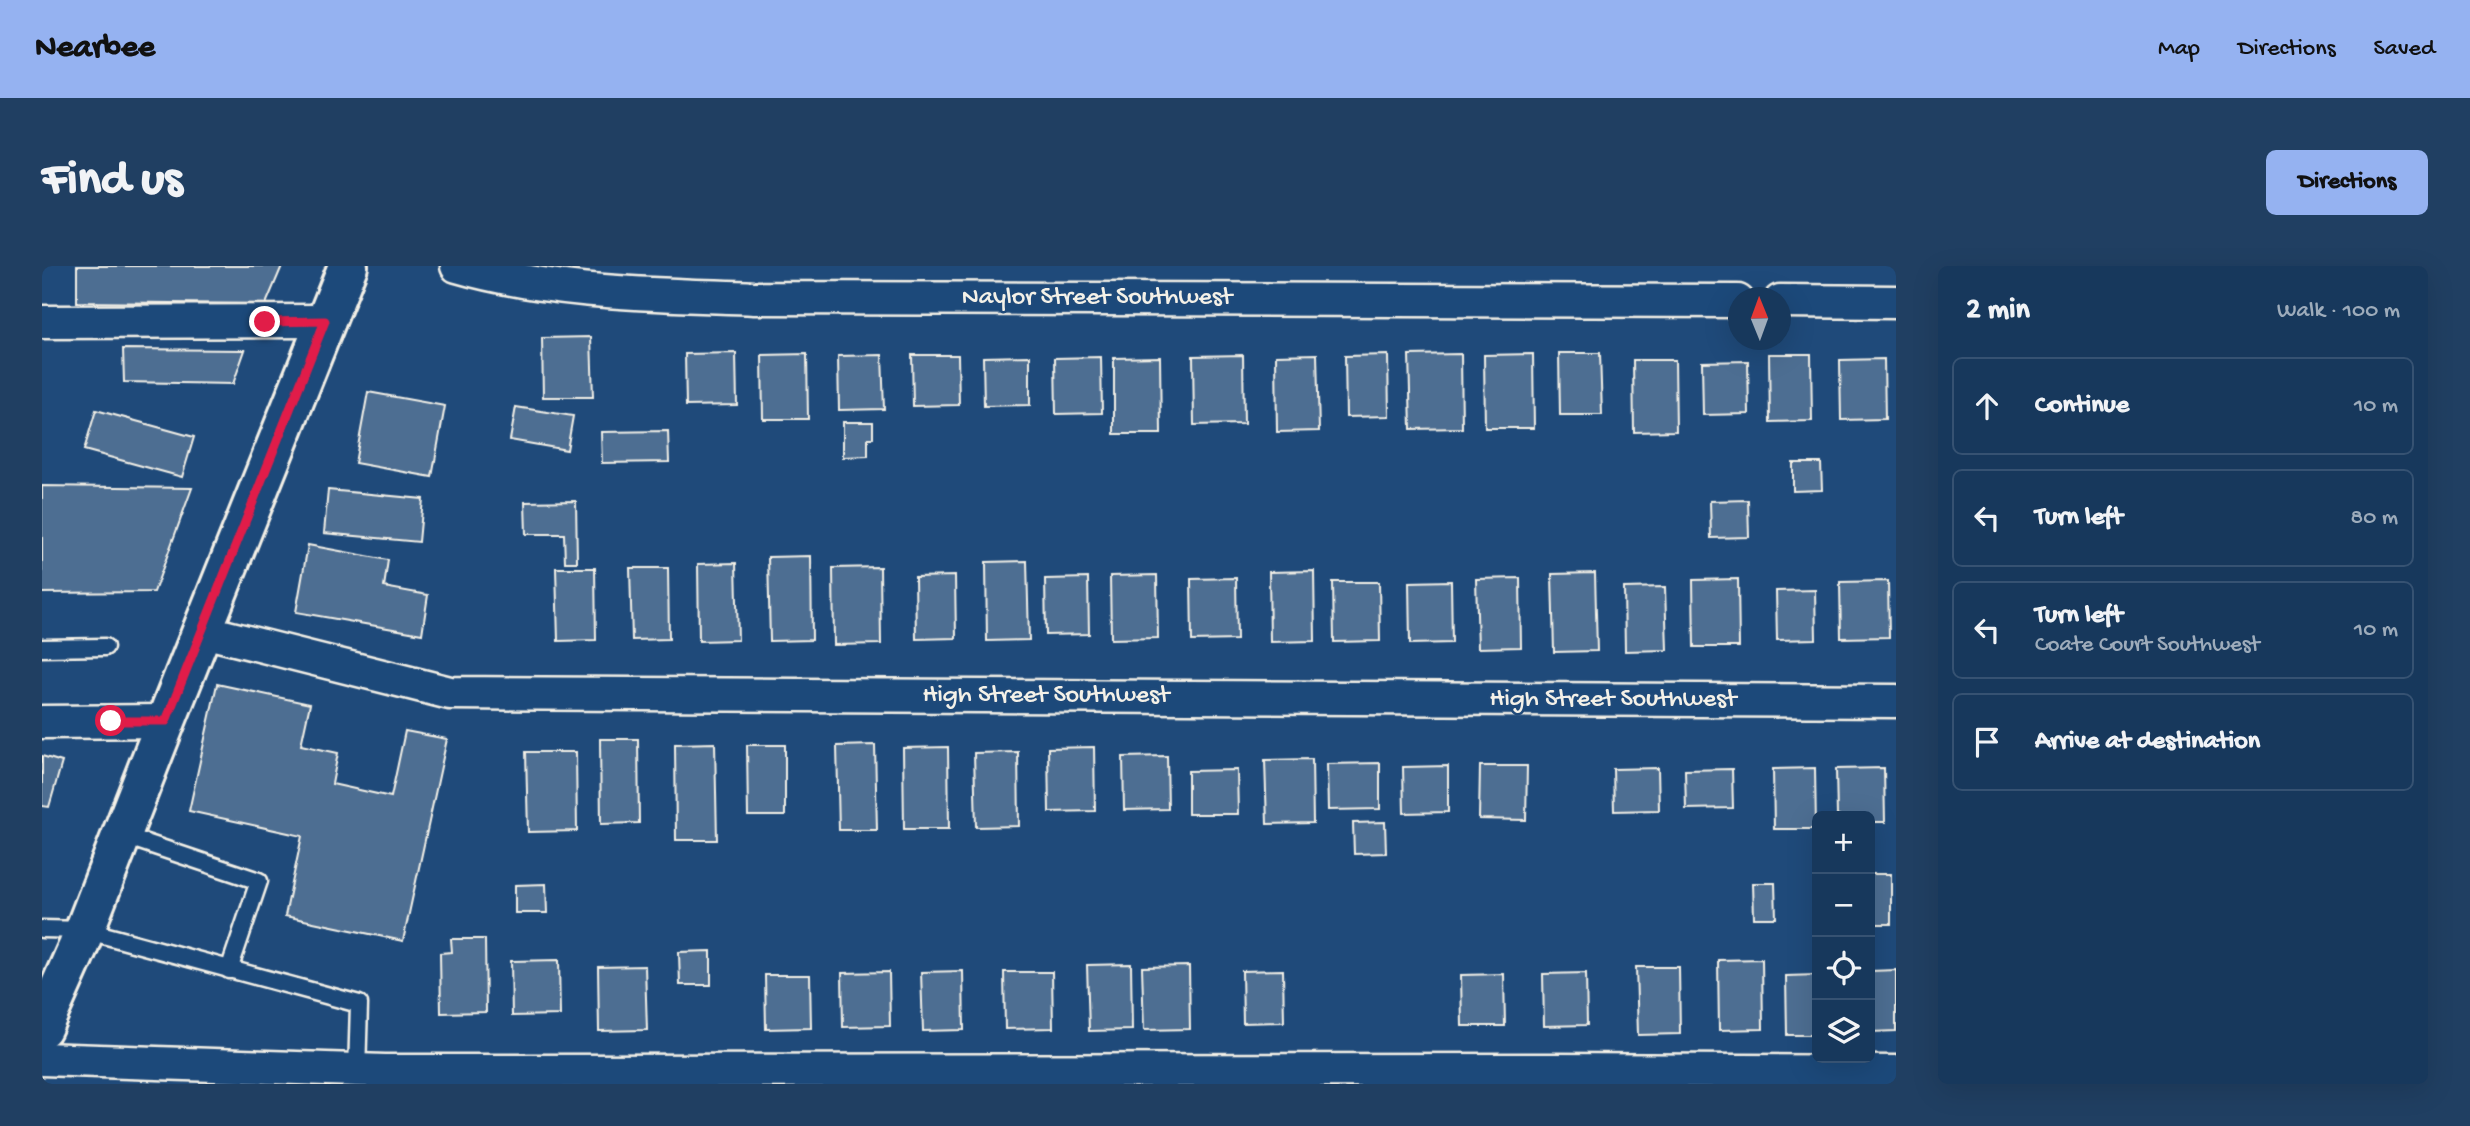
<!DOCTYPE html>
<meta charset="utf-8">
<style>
body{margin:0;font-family:"Gochi Hand",sans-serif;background:#203f62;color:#f1f3f6}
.controls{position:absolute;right:21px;bottom:21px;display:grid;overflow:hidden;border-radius:10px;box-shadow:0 7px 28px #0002}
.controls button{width:63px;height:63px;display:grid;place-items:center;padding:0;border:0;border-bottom:2px solid #365272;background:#17385c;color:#f1f3f6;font:35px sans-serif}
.compass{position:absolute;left:1686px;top:21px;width:63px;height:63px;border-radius:50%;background:#17385c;box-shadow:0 7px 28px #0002;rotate:359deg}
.stop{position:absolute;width:21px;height:21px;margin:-16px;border:5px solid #e11d48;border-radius:50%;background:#fff}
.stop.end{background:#e11d48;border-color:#fff;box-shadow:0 2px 7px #0008}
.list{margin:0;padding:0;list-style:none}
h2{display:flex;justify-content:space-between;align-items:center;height:91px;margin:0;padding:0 28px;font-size:30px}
h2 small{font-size:23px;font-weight:400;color:#9eacbb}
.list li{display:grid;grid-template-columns:46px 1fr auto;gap:21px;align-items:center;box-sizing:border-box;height:98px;margin:0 14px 14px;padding:0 14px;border:2px solid #365272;border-radius:10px}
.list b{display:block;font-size:26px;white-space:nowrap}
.list p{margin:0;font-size:23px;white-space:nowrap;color:#9eacbb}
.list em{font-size:23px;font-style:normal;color:#9eacbb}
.icon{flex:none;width:38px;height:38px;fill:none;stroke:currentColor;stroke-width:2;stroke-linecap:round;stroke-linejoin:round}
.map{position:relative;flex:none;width:1854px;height:818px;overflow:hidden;border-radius:10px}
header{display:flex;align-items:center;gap:42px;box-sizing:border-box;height:98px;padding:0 35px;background:#95b2f1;color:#111}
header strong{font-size:33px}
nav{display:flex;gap:38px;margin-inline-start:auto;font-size:24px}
.intro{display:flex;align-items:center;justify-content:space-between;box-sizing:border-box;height:168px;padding:0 42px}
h1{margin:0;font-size:49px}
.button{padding:18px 32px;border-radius:10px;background:#95b2f1;color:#111;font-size:24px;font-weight:700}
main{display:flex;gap:42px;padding:0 42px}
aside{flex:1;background:#17385c;border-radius:10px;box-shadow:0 7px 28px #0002}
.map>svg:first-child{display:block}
.building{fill:#4d6e92;stroke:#f4f1e8;stroke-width:2}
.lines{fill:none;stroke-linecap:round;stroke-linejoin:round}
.service-casing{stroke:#f4f1e8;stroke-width:21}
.minor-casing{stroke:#f4f1e8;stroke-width:37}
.secondary-casing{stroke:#f4f1e8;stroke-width:44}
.service{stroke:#1f4a7a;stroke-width:16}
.minor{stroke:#1f4a7a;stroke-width:32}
.secondary{stroke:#1f4a7a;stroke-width:38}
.route{stroke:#e11d48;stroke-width:9}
.labels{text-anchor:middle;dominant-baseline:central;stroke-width:5;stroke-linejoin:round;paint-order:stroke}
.street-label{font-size:26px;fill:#f4f1e8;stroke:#1f4a7a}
</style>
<header>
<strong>Nearbee</strong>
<nav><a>Map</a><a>Directions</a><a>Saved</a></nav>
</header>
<div class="intro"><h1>Find us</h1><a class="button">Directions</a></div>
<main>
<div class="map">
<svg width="1854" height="818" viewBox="0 0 1854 818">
<rect width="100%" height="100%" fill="#1f4a7a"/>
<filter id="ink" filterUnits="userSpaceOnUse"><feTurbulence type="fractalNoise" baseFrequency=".0143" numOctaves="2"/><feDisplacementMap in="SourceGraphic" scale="14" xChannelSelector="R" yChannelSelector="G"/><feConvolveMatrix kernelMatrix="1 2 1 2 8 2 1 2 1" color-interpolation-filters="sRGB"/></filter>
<g filter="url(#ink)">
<g class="building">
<polygon points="35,0 240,0 224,38 35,36"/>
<polygon points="549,71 551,131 501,131 500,72"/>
<polygon points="81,83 203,84 191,118 82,116"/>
<polygon points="694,87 695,139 644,140 643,88"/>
<polygon points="1517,87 1558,87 1560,149 1518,149"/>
<polygon points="765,88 766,153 721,153 720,89"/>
<polygon points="1275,88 1277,165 1235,166 1234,89"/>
<polygon points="1419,88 1420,162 1369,163 1367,89"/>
<polygon points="1491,88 1492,162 1443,162 1442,89"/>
<polygon points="1727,88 1769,88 1770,155 1728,156"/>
<polygon points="840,89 842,143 797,144 796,90"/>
<polygon points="870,89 916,89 917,139 871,140"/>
<polygon points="1201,89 1202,158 1152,159 1151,90"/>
<polygon points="1346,89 1347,150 1304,151 1303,90"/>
<polygon points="988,90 988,139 942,140 941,91"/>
<polygon points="1059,91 1060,147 1014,148 1013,92"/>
<polygon points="1118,91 1119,168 1072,168 1072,92"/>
<polygon points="1842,93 1843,153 1799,154 1798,94"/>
<polygon points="1591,94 1633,94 1634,165 1592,166"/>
<polygon points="1706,95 1707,148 1661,149 1660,96"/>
<polygon points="326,126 403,140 390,211 313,197"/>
<polygon points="474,141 531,150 525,184 468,174"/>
<polygon points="54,144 152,171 140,211 42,184"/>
<polygon points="801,156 831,156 831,172 826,172 826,190 801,191"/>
<polygon points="626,165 627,196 560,197 559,166"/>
<polygon points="1751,197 1779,197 1780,224 1751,225"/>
<polygon points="0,220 150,222 112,326 0,327"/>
<polygon points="286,224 381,233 377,276 282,267"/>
<polygon points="1706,234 1707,271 1669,272 1668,235"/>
<polygon points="534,235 535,296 523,296 522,268 484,268 483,236"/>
<polygon points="266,279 346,294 342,321 386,329 380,368 254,346"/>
<polygon points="769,290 770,374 728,375 726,291"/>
<polygon points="985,295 987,374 945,375 944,296"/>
<polygon points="694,297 696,374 657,375 656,298"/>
<polygon points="838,301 839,378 792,379 791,302"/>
<polygon points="514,302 553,302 554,374 516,375"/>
<polygon points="588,302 626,302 627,373 590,374"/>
<polygon points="1272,305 1273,375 1228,376 1227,306"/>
<polygon points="1553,307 1555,385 1512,386 1510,308"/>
<polygon points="1115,309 1116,372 1069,373 1068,310"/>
<polygon points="913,310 914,372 874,373 873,311"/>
<polygon points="1046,312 1047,368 1004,369 1003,313"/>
<polygon points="1194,312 1195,374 1150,375 1149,313"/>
<polygon points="1478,312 1479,381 1436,382 1434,313"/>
<polygon points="1696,313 1697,381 1652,381 1651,314"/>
<polygon points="1409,315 1410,377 1368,378 1367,316"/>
<polygon points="1846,315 1847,371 1799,372 1798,316"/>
<polygon points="1291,316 1337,316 1338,375 1292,376"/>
<polygon points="1623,321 1625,384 1583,385 1582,322"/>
<polygon points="1773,324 1774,373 1735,374 1734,325"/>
<polygon points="175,418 268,438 259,479 296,487 290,518 349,531 363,465 405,473 361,675 243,650 260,570 147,545"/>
<polygon points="558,473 596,473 597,557 559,558"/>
<polygon points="673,477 675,574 634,574 633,478"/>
<polygon points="705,479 743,479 743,550 706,550"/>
<polygon points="833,479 835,564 797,564 795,480"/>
<polygon points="906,481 907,563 862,563 861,482"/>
<polygon points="1052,481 1053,545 1007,546 1006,482"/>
<polygon points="484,486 534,486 535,565 486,566"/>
<polygon points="976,486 977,560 934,561 932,487"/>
<polygon points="0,490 20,496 7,541 0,540"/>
<polygon points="1125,490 1126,543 1082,544 1081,491"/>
<polygon points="1270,493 1271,557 1225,558 1223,494"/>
<polygon points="1338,497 1338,543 1286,544 1285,498"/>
<polygon points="1406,500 1406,546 1362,547 1361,501"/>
<polygon points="1438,500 1485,500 1484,554 1437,553"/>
<polygon points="1616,502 1617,544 1572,545 1571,503"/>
<polygon points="1773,502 1774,563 1732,563 1731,503"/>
<polygon points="1842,502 1843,556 1828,556 1828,550 1795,550 1794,503"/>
<polygon points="1690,503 1691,542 1644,543 1643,504"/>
<polygon points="1195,504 1196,548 1146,548 1146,505"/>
<polygon points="1343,556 1344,587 1312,588 1311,557"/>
<rect x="1828" y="608" width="21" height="50"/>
<polygon points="1711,617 1733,617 1734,652 1712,652"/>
<polygon points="504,618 505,647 473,647 473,619"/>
<polygon points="409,673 443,673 444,746 399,747 398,687 410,686"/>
<polygon points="669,685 669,719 638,719 637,686"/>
<polygon points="1720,693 1721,763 1677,764 1676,694"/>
<polygon points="517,694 518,749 470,750 469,695"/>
<polygon points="1089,698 1090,764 1047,765 1045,699"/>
<polygon points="603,700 605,764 557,765 556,701"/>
<polygon points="1147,700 1148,763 1102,764 1100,701"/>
<polygon points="1594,701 1637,701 1638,768 1596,769"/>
<polygon points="1241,704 1242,756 1201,757 1200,705"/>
<polygon points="1854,704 1854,765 1828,766 1828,705"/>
<polygon points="921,705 922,764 881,765 879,706"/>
<polygon points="847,706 848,760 801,761 800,707"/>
<polygon points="962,706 1010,706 1011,762 963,763"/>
<polygon points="1544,707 1545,759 1502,760 1501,708"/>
<polygon points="1462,708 1463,760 1420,760 1419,709"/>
<polygon points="723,709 768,709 769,762 724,763"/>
<polygon points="1775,709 1775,769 1745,769 1744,710"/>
</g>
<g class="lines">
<g class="service-casing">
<g id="service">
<polyline points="0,382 63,381"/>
<polyline points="80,569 217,615 187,704"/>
<polyline points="0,663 43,664 317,738 315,807"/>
</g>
</g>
<g class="minor-casing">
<g id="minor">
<path d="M415 0C511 28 613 28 712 32L1696 35"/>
<polyline points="1738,35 1854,36"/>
<polyline points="0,56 283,55"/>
<polyline points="161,365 408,427 1854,435"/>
<polyline points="0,456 124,455"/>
<polyline points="0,793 343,805 1513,804 1854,806"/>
</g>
</g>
<g class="secondary-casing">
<polyline id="secondary" points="0,762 36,681 124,455 306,0"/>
</g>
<use href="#service" class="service"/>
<use href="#minor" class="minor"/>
<use href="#secondary" class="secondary"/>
</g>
</g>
<g class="lines" filter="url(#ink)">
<polyline class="route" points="69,455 124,455 283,55 223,56"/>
</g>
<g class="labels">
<g class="street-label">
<text x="1055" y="32">Naylor Street Southwest</text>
<text x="1004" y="430">High Street Southwest</text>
<text x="1571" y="434">High Street Southwest</text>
</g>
</g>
</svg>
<div class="controls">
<button>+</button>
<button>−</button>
<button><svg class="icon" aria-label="locate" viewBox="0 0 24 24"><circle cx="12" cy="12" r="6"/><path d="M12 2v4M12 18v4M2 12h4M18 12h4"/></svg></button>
<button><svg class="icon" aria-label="layers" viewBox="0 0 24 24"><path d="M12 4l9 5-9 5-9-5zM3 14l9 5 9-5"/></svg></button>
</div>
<svg class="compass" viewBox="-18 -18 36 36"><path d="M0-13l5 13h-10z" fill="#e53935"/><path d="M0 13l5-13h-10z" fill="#9eacbb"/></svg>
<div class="stop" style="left:69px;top:455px"></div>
<div class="stop end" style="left:223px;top:56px"></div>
</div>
<aside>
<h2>2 min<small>Walk · 100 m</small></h2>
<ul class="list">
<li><svg class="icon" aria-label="ahead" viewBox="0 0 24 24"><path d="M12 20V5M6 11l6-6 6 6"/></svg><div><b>Continue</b></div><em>10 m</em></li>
<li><svg class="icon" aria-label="left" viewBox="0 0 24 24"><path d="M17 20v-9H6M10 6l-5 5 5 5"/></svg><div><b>Turn left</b></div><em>80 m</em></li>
<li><svg class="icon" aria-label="left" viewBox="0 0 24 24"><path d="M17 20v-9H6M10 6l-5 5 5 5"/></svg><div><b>Turn left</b><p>Coate Court Southwest</p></div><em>10 m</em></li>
<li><svg class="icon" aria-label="arrive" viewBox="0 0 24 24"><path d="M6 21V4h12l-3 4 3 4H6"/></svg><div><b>Arrive at destination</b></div></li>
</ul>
</aside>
</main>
